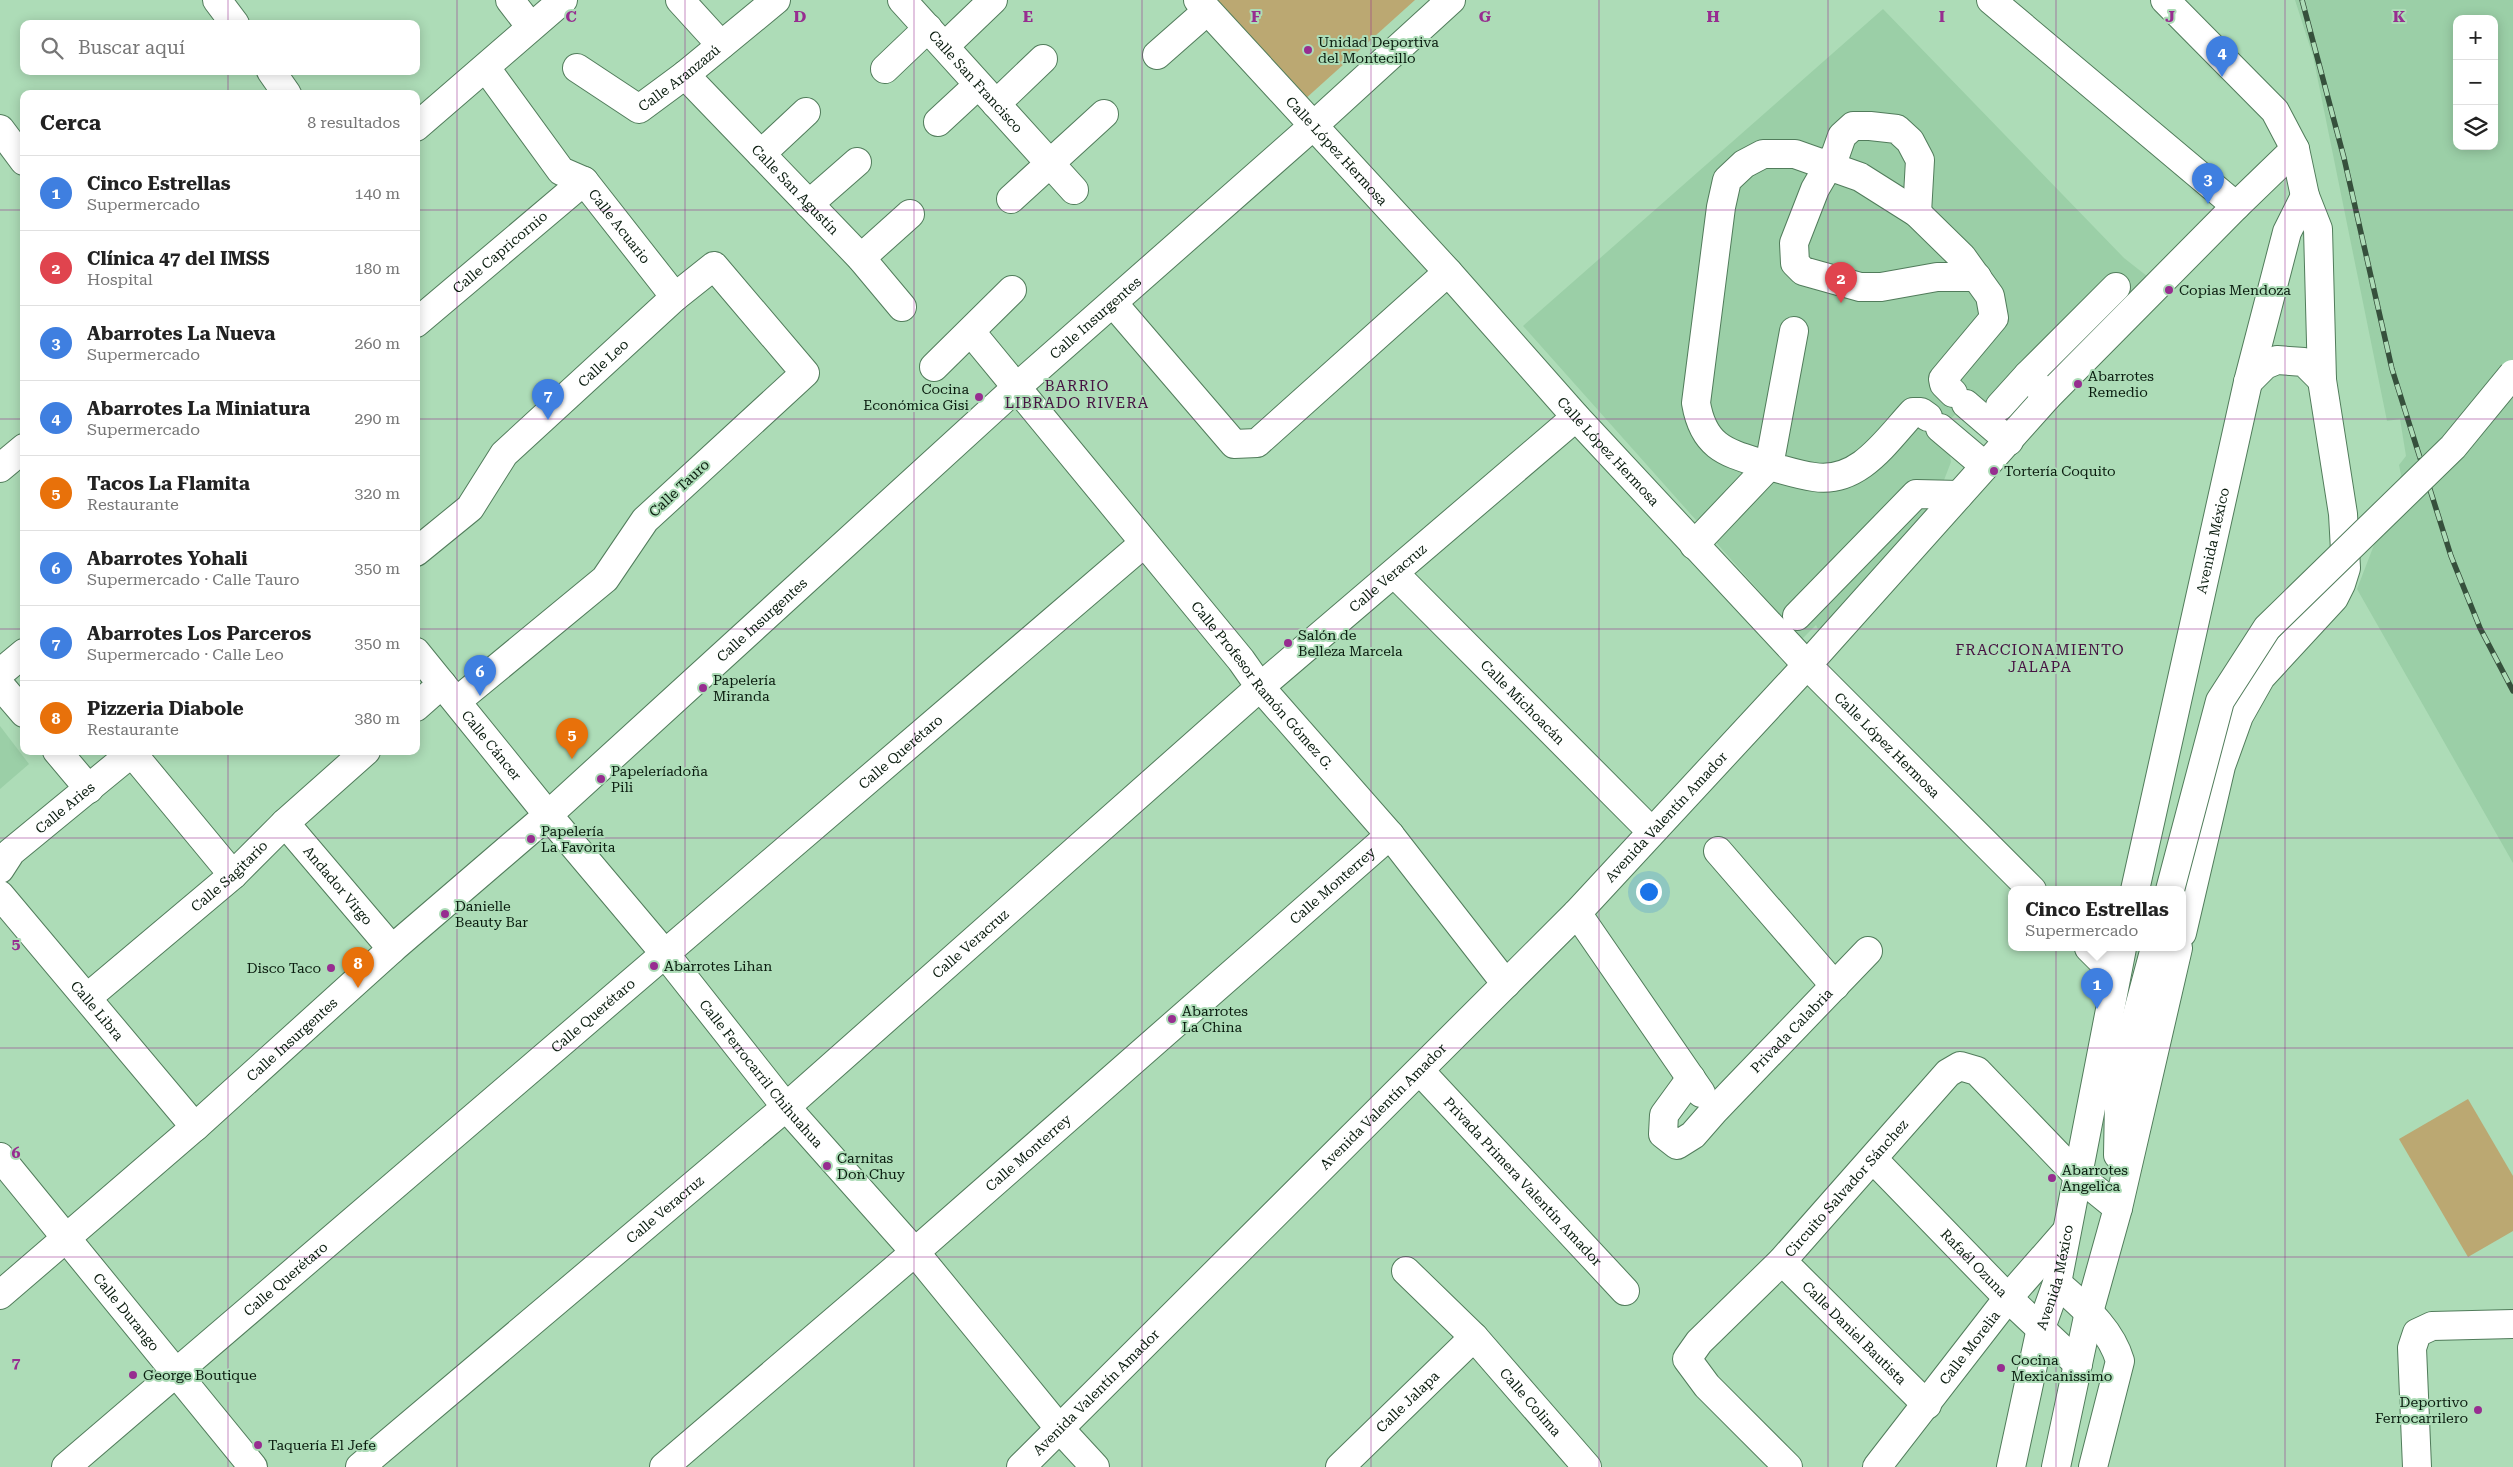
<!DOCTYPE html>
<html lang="es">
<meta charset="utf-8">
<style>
body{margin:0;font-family:"Roboto Serif",serif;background:#f6f6f6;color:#222}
.controls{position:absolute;right:15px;top:15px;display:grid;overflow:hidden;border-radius:10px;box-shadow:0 2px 12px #0003}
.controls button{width:45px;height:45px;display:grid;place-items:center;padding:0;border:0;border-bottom:1px solid #e0e0e0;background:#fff;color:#222;font:25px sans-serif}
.you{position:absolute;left:1648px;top:891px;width:18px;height:18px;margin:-12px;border:4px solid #fff;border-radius:50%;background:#1a73e8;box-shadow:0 0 0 8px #1a73e833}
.badge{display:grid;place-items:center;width:32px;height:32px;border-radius:50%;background:#111827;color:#fff;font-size:16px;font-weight:700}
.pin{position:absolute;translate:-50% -41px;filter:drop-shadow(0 1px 2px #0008)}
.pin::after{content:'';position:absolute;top:26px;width:18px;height:15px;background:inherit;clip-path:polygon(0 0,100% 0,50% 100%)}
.popup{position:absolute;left:2008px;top:886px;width:178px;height:65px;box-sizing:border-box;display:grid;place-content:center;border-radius:10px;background:#fff;filter:drop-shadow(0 1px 4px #0005);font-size:16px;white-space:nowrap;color:#767676}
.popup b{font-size:19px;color:#222}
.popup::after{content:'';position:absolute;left:50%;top:100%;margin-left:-10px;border:10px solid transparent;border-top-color:#fff}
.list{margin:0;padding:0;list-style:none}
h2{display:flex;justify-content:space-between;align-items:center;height:65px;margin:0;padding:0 20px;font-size:21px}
h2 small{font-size:16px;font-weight:400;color:#767676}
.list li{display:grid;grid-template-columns:32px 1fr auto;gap:15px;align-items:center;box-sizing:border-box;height:75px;padding:0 20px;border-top:1px solid #e0e0e0}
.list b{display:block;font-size:19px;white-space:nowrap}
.list p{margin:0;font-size:16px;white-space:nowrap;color:#767676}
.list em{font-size:16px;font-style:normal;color:#767676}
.icon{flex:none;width:28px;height:28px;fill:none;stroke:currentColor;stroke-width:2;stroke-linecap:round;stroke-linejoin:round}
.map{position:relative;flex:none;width:2513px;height:1467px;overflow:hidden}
.search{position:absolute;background:#fff;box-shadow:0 2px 12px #0003;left:20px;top:20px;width:400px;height:55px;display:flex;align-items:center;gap:12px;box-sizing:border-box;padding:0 18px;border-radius:10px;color:#767676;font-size:19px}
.panel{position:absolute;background:#fff;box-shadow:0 2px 12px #0003;left:20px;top:90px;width:400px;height:665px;border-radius:10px}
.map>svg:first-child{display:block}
.built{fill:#9bcfa7;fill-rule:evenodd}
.green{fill:#bba872}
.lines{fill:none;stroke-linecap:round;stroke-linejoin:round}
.minor-casing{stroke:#517c5b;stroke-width:30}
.minor{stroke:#fff;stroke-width:28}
.rail-casing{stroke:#36503c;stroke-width:5.5}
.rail{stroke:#addcb7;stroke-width:4;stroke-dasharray:11;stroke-linecap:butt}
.minor-bridge-casing{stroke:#517c5b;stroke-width:30;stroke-linecap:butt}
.minor-bridge{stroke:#fff;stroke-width:28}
.grid{fill:none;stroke:#972d90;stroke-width:1;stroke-opacity:0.55}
.poi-dot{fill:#972d90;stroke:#addcb7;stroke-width:2}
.labels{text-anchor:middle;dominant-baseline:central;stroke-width:4;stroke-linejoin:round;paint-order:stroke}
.poi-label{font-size:14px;fill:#0a1c0f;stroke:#addcb7;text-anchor:start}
.street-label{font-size:14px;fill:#0a1c0f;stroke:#addcb7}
.neighbourhood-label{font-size:15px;letter-spacing:1px;fill:#461342;stroke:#addcb7}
.grid-label{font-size:16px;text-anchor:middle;font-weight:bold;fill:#972d90;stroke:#addcb7;stroke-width:4;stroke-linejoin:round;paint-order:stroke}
</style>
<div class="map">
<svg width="2513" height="1467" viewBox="0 0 2513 1467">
<rect width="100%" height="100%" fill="#addcb7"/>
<g class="built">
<path d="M2295 0H2513V863L2357 589 2401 475 2399 465 2406 456 2400 419 2387 421 2313 56ZM2457 19H2494V146H2457Z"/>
<polygon points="1883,9 2124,258 2152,280 2019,428 2005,414 1966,404 1932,437 1949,450 1951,462 1944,480 1938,485 1933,504 1821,635 1816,625 1802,639 1523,326"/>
<polygon points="0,726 29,764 0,789"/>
</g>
<g class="green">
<polygon points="1211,0 1415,0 1304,100"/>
<polygon points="2468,1099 2513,1176 2513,1231 2468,1257 2399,1139"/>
</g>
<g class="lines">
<g class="minor-casing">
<g id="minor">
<polyline points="217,0 235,24"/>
<polyline points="510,0 530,26"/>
<polyline points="680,0 721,45"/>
<path id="s1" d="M902 0 1074 190"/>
<path id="s2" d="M1198 0 1448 272 1576 417 1807 665 2032 890"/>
<polyline points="1991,0 2236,206"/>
<polyline points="2165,0 2275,111 2295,149 2305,196 2318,229 2322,380 2343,514 2346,568 2341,584 2334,598 2261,677 2239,716 2221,766 2182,933"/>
<polyline points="945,46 993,0"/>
<polyline points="1157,55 1207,11"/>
<path id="s3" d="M486 68 561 171 584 181 675 297"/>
<path id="s4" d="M577 68 639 109 685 75 776 0"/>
<polyline points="885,69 928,28"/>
<polyline points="271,71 287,94"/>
<path id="s5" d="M685 75 861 258 902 307"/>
<polyline points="996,104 1043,59"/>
<polyline points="938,122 978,85"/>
<polyline points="416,127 563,0"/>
<polyline points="0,129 24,161"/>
<polyline points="761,154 806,112"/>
<polyline points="1011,199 1104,114"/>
<polyline points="809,204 857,162"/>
<polyline points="1917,213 1920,160 1910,141 1897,129 1870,126 1853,126 1842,136 1836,153 1815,189 1794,243 1795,263 1803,271 1860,287 1881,287 1937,277 1977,277"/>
<polyline points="861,258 910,214"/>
<polyline points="1113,303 1234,444 1257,443 1448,272"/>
<path id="s6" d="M416 323 584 181"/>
<path d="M1794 331 1769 466C1784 470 1799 475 1814 477 1859 484 1886 441 1913 412H1921L1928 417"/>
<path id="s7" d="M971 332 1241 660 1260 687 1390 835 1506 984"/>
<polyline points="934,367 1012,290"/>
<polyline points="2248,382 2265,365 2277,360 2304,362 2322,380"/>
<polyline points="2047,397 2028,375 2116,287"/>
<polyline points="1966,404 2009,441"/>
<polyline points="2000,406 2028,375"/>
<polyline points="1940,428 1985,466"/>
<polyline points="0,468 24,448"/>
<path d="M1694 545 1769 466C1729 453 1704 450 1696 403L1721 207 1727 180 1744 164 1763 154H1795L1860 177 1917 213 1962 257 1990 296 1994 318 1943 379 1944 384 1953 393"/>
<path id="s8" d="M416 552 470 508 504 454 675 297 714 266 805 373 645 520 605 579 457 701"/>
<path id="s9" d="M1395 574 1651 831"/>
<polyline points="1797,616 1916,494 1959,495"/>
<path id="s10" d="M416 652 548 815 666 955 786 1107 915 1252 1059 1428 1095 1467"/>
<polyline points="0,673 24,653"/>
<polyline points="0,685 24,713"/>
<polyline points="416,707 442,684"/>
<polyline points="57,751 89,789"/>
<polyline points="132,753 233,875"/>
<path id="s11" d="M285 823 392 949"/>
<polyline points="1718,851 1835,986"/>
<path id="s12" d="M0 869 11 852 134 751"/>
<path id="s13" d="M2135 890 2248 382 2287 232 2305 196"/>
<path id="s14" d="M0 895 195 1127"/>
<polyline points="1577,913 1701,1093"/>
<polyline points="2089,948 2116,975"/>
<path id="s15" d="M88 997 233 875 285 823 366 751"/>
<path id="s16" d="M1420 1071 1625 1291"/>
<path id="s17" d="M1691 1078 1664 1115 1663 1134 1677 1145 1693 1135 1714 1111 1868 951"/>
<polyline points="2118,1155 2119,1101 2130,1041 2155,948"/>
<path id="s18" d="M0 1157 253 1467"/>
<path id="s19" d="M1873 1159 2008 1298 2078 1364"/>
<path id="s20" d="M1782 1261 1927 1405"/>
<path id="s21" d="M1406 1271 1474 1337 1587 1467"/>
<path d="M2057 1283C2082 1306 2110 1327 2120 1361L2093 1467"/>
<path id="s22" d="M0 1295 195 1127 392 949 548 815 1018 386 1313 126 1451 0"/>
<path id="s23" d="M66 1467 1143 544"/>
<path id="s24" d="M360 1467 786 1107 1260 687 1576 417"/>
<path id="s25" d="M664 1467 915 1252 1390 835"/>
<path id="s26" d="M1021 1467 1577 913 1807 665 2047 397 2236 206 2295 149"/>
<path id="s27" d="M1340 1467 1474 1337"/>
<path id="s28" d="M1788 1467 1707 1386 1687 1359 1699 1342 1782 1261 1948 1073 1960 1066 1977 1071 2076 1174 2118 1208"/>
<path id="s29" d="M1877 1467 2008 1298 2065 1233"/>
<path id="s30" d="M2011 1467 2041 1328 2057 1283 2122 948"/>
<polyline points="2056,1467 2089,1312 2118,1208 2178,948"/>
<polyline points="2417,1467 2412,1348 2417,1333 2432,1326 2513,1324"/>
</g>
</g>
<use href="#minor" class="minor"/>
<g class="rail-casing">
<polyline id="rail" points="2302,0 2344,158 2392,369 2451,556 2480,628 2513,691"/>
</g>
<use href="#rail" class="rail"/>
<g class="minor-bridge-casing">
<polyline id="minor-bridge" points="2170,890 2220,701 2267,628 2453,447 2513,374"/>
</g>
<use href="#minor-bridge" class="minor-bridge"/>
</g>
<path class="grid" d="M228 0V24M457 0V1467M685 0V1467M914 0V1467M1142 0V1467M1371 0V1467M1599 0V1467M1828 0V1467M2056 0V1467M2285 0V1467M228 71V94M0 210H24M416 210H2513M0 419H24M416 419H2513M0 629H24M416 629H2513M228 751V1467M0 838H2513M0 1048H2513M0 1257H2513"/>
<g class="poi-dot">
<circle cx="1308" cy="50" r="5"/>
<circle cx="2169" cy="290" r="5"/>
<circle cx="2078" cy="384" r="5"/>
<circle cx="979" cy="397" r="5"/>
<circle cx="1994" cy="471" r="5"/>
<circle cx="1288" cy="643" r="5"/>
<circle cx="703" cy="688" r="5"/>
<circle cx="601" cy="779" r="5"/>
<circle cx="531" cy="839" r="5"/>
<circle cx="445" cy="914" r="5"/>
<circle cx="654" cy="966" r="5"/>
<circle cx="331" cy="968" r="5"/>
<circle cx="1172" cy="1019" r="5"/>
<circle cx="827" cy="1166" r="5"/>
<circle cx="2052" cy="1178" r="5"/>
<circle cx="2001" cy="1368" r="5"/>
<circle cx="133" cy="1375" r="5"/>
<circle cx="2478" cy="1410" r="5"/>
<circle cx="258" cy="1445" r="5"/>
</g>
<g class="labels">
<g class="poi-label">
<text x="1318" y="42">Unidad Deportiva<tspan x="1318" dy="16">del Montecillo</tspan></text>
<text x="2179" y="290">Copias Mendoza</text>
<text x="2088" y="376">Abarrotes<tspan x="2088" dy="16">Remedio</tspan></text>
<text x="969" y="389" text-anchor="end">Cocina<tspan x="969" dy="16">Económica Gisi</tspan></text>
<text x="2004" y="471">Tortería Coquito</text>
<text x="1298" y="635">Salón de<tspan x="1298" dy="16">Belleza Marcela</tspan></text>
<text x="713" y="680">Papelería<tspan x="713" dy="16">Miranda</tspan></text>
<text x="611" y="771">Papeleríadoña<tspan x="611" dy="16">Pili</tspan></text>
<text x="541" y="831">Papelería<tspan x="541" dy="16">La Favorita</tspan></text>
<text x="455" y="906">Danielle<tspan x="455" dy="16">Beauty Bar</tspan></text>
<text x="664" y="966">Abarrotes Lihan</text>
<text x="321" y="968" text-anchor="end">Disco Taco</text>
<text x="1182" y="1011">Abarrotes<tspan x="1182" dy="16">La China</tspan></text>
<text x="837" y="1158">Carnitas<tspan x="837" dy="16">Don Chuy</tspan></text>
<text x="2062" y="1170">Abarrotes<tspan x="2062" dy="16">Angelica</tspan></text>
<text x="2011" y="1360">Cocina<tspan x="2011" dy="16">Mexicanissimo</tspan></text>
<text x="143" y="1375">George Boutique</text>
<text x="2468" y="1402" text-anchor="end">Deportivo<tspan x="2468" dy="16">Ferrocarrilero</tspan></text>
<text x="268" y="1445">Taquería El Jefe</text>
</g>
<g class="street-label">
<text stroke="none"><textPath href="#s4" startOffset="125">Calle Aranzazú</textPath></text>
<text stroke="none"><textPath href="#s1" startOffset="110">Calle San Francisco</textPath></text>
<text stroke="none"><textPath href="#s2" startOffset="205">Calle López Hermosa</textPath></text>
<text stroke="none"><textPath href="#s5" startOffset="159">Calle San Agustín</textPath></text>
<text stroke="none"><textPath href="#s3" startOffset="210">Calle Acuario</textPath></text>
<text stroke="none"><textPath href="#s6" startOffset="110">Calle Capricornio</textPath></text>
<text stroke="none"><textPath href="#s22" startOffset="1468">Calle Insurgentes</textPath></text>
<text stroke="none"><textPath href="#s8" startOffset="268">Calle Leo</textPath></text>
<text stroke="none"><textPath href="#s2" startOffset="610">Calle López Hermosa</textPath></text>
<text transform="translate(679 488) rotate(-43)">Calle Tauro</text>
<text stroke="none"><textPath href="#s13" startOffset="358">Avenida México</textPath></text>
<text stroke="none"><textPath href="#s24" startOffset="1359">Calle Veracruz</textPath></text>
<text stroke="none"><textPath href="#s22" startOffset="1018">Calle Insurgentes</textPath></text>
<text stroke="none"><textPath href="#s7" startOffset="458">Calle Profesor Ramón Gómez G.</textPath></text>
<text stroke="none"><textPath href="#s9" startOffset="181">Calle Michoacán</textPath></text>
<text stroke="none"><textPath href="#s10" startOffset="120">Calle Cáncer</textPath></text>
<text stroke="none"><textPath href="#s2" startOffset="1015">Calle López Hermosa</textPath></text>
<text stroke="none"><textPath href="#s23" startOffset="1099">Calle Querétaro</textPath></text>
<text stroke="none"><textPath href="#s12" startOffset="90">Calle Aries</textPath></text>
<text stroke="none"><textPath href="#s26" startOffset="916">Avenida Valentín Amador</textPath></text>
<text stroke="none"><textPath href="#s15" startOffset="186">Calle Sagitario</textPath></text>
<text stroke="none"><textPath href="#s11" startOffset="82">Andador Virgo</textPath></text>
<text stroke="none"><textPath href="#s25" startOffset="886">Calle Monterrey</textPath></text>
<text stroke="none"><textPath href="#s24" startOffset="804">Calle Veracruz</textPath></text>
<text stroke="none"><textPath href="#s14" startOffset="151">Calle Libra</textPath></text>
<text stroke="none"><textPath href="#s23" startOffset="694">Calle Querétaro</textPath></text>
<text stroke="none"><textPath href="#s17" startOffset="245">Privada Calabria</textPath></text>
<text stroke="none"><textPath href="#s22" startOffset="388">Calle Insurgentes</textPath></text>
<text stroke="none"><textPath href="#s10" startOffset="545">Calle Ferrocarril Chihuahua</textPath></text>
<text stroke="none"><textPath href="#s26" startOffset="511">Avenida Valentín Amador</textPath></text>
<text stroke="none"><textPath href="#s25" startOffset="481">Calle Monterrey</textPath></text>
<text stroke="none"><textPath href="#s16" startOffset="151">Privada Primera Valentín Amador</textPath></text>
<text stroke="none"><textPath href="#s28" startOffset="382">Circuito Salvador Sánchez</textPath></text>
<text stroke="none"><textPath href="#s24" startOffset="399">Calle Veracruz</textPath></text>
<text stroke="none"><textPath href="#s19" startOffset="145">Rafaél Ozuna</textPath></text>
<text stroke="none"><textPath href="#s30" startOffset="195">Avenida México</textPath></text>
<text stroke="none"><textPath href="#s23" startOffset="289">Calle Querétaro</textPath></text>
<text stroke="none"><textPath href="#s18" startOffset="200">Calle Durango</textPath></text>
<text stroke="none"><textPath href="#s20" startOffset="102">Calle Daniel Bautista</textPath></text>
<text stroke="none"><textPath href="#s29" startOffset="151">Calle Morelia</textPath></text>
<text stroke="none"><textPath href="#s26" startOffset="106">Avenida Valentín Amador</textPath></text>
<text stroke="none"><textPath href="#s27" startOffset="94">Calle Jalapa</textPath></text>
<text stroke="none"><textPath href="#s21" startOffset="181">Calle Colima</textPath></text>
</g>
<g class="neighbourhood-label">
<text x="1077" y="386">BARRIO<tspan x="1077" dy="17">LIBRADO RIVERA</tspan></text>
<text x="2040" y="650">FRACCIONAMIENTO<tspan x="2040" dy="17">JALAPA</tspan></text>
</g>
</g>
<g class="grid-label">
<text x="571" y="22">C</text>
<text x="800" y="22">D</text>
<text x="1028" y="22">E</text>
<text x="1256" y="22">F</text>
<text x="1485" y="22">G</text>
<text x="1713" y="22">H</text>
<text x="1942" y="22">I</text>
<text x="2170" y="22">J</text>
<text x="2399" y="22">K</text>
<text x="16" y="949">5</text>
<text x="16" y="1158">6</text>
<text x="16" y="1368">7</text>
</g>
</svg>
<div class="controls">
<button>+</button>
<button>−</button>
<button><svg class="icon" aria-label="layers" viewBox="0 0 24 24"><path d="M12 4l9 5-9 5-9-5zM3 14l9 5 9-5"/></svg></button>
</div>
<div class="you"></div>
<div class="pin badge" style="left:2097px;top:1009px;background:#3f7fe0">1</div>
<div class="popup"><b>Cinco Estrellas</b>Supermercado</div>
<div class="pin badge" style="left:1841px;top:303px;background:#e0444e">2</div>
<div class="pin badge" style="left:2208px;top:204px;background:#3f7fe0">3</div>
<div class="pin badge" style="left:2222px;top:77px;background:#3f7fe0">4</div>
<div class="pin badge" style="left:572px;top:759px;background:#e8710a">5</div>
<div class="pin badge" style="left:480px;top:696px;background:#3f7fe0">6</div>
<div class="pin badge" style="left:548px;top:420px;background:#3f7fe0">7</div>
<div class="pin badge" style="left:358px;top:988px;background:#e8710a">8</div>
<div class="search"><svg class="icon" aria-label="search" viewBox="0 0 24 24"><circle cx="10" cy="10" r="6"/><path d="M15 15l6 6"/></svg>Buscar aquí</div>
<section class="panel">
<h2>Cerca<small>8 resultados</small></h2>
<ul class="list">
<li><span class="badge" style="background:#3f7fe0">1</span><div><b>Cinco Estrellas</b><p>Supermercado</p></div><em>140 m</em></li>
<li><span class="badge" style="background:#e0444e">2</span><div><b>Clínica 47 del IMSS</b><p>Hospital</p></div><em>180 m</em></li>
<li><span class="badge" style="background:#3f7fe0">3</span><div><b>Abarrotes La Nueva</b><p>Supermercado</p></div><em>260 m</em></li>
<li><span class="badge" style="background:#3f7fe0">4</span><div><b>Abarrotes La Miniatura</b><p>Supermercado</p></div><em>290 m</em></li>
<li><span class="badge" style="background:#e8710a">5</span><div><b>Tacos La Flamita</b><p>Restaurante</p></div><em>320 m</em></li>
<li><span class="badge" style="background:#3f7fe0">6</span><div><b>Abarrotes Yohali</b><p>Supermercado · Calle Tauro</p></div><em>350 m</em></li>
<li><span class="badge" style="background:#3f7fe0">7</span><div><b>Abarrotes Los Parceros</b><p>Supermercado · Calle Leo</p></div><em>350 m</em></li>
<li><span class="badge" style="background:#e8710a">8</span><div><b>Pizzeria Diabole</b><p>Restaurante</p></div><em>380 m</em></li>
</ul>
</section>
</div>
